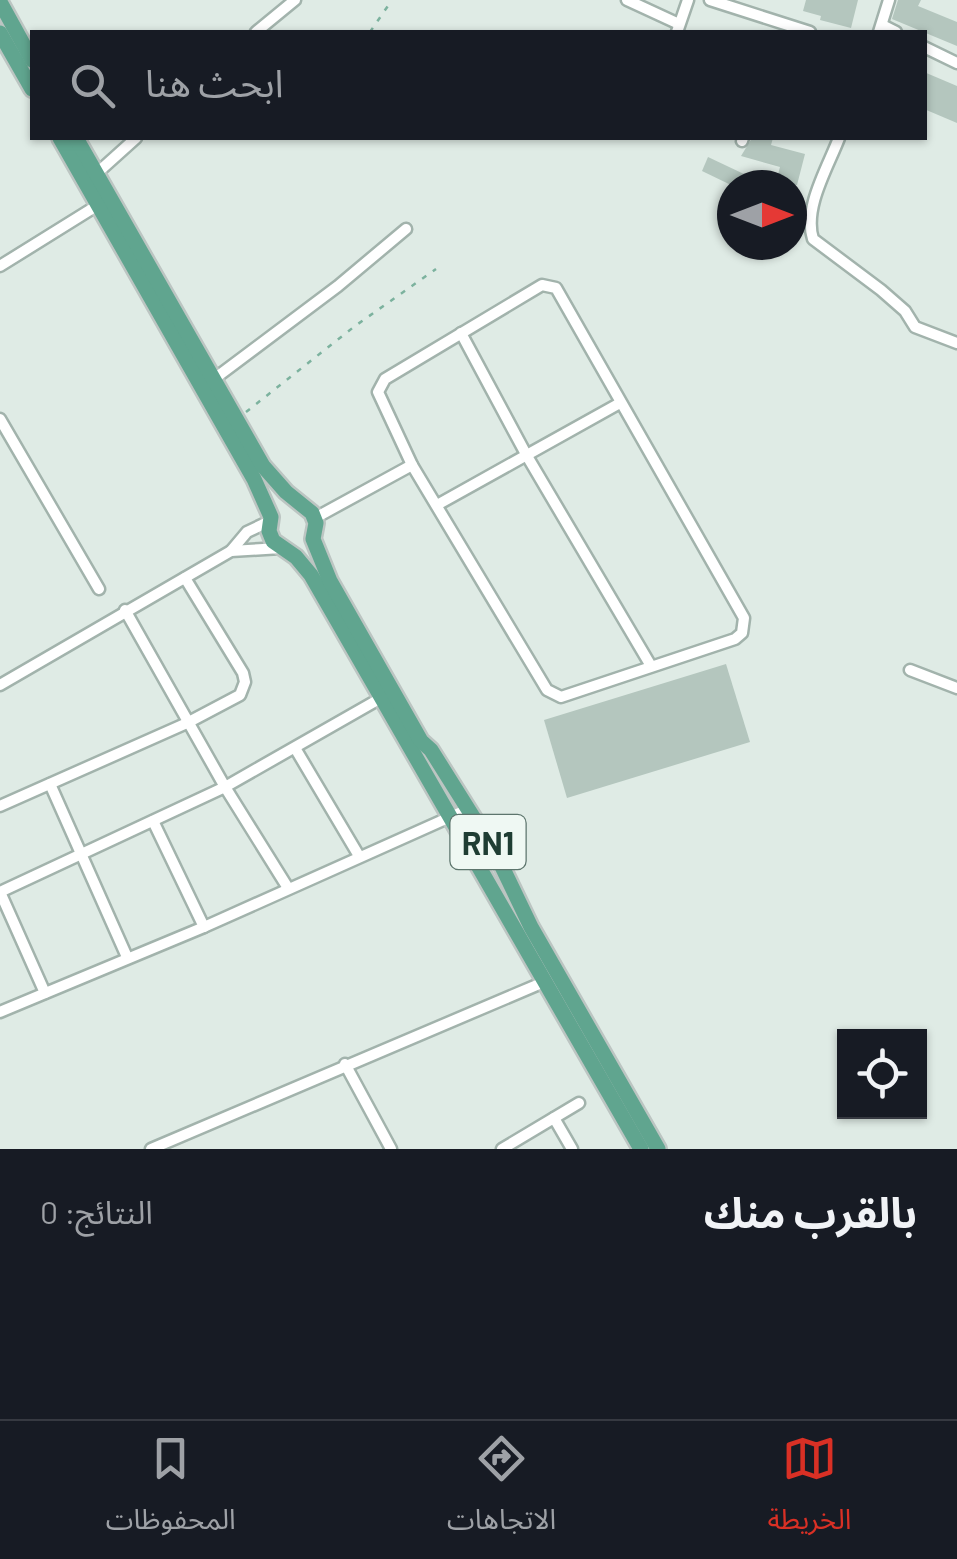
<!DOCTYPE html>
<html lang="ar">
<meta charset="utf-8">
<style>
body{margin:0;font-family:Barlow,"Noto Sans Arabic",sans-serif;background:#20242c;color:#f1f3f6;direction:rtl}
.controls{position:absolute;right:30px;bottom:30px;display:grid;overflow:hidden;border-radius:0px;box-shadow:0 2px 8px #0004}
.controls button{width:90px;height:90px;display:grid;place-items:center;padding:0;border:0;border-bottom:2px solid #363941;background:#171b24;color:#f1f3f6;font:50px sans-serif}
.compass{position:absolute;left:717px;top:170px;width:90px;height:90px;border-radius:50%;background:#171b24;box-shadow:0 2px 8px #0004;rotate:90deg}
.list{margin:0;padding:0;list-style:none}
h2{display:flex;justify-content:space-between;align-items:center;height:130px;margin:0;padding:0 40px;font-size:42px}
h2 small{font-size:32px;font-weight:400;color:#9ea1a6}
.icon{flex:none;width:55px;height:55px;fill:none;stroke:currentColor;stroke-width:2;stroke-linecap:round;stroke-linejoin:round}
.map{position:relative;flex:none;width:957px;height:1149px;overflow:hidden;direction:ltr}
.search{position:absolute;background:#171b24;box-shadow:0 2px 8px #0004;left:30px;right:30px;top:30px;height:110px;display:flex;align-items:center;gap:25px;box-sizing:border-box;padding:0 35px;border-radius:0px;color:#9ea1a6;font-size:38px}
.sheet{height:270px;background:#171b24}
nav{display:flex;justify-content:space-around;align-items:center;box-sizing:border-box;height:140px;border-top:2px solid #363941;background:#171b24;font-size:28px;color:#9ea1a6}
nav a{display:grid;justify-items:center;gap:5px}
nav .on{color:#d93025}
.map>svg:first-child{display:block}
.building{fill:#b4c6be}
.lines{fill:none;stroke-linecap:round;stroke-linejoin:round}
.minor-casing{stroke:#a2b3ac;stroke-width:15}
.primary-casing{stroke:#bcc5c2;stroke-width:20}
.path{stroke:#7cb29e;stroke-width:2.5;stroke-dasharray:5 8;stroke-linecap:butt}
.minor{stroke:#fff;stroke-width:10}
.primary{stroke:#60a58f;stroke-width:15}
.labels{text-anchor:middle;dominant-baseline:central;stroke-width:8;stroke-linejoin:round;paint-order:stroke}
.shield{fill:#eff8f3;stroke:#5d756d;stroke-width:2.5}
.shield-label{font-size:32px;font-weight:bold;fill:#1f3d33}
</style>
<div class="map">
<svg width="957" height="1149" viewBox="0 0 957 1149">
<rect width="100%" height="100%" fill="#dfebe5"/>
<g class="building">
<polygon points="806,0 858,0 851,28 820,20 821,16 803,11"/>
<polygon points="898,0 921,0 918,6 957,22 957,46 892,19"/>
<polygon points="924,72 957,86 957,123 924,109"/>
<polygon points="752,138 773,138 771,145 805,154 797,185 775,185 780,167 741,156"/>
<polygon points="708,157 767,185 731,185 702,171"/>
<polygon points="726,664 750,742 567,798 544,720"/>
</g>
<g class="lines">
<g class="minor-casing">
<g id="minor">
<polyline points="627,0 679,24"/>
<polyline points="710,0 810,32"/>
<polyline points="882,25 896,32"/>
<polyline points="256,32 295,0"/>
<polyline points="677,32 688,0"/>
<polyline points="879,32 889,0"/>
<polyline points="924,47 957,63"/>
<path d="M839 138C828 167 803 208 813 239L881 290 905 311 915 327 957 343"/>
<polyline points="742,141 743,138"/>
<polyline points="96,174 136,138"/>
<polyline points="0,266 98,205"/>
<polygon points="542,285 556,288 744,618 742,633 735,639 561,697 547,690 412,465 378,392 385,379"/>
<polyline points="461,333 527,456 651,666"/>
<polyline points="214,379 338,286 406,229"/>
<polyline points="0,419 99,589"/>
<polyline points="437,505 620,403"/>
<polyline points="315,518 412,465"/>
<polyline points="231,551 247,532 270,521"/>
<polyline points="125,610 225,787 288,888"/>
<polyline points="910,670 957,688"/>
<polyline points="0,685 231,551 281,548"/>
<polyline points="295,748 359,856"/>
<polyline points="50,784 127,957"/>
<polyline points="0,806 187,723 240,695 245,682 243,673 185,578"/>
<polyline points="153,821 204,927"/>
<polyline points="0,892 225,787 381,698"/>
<polyline points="0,892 45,993"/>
<polyline points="0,1012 204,927 468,809"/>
<polyline points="345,1064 391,1149"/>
<polyline points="554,1118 572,1149"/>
<polyline points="151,1149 544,982"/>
<polyline points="502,1149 579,1103"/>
</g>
</g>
<g class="primary-casing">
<g id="primary">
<polyline points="0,2 32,60"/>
<polyline points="0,33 32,89"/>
<polyline points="60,138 254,479 271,517 269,531 273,541 296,557 311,575 641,1149"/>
<polyline points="76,138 263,466 286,492 312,513 316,523 313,539 330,581 421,741 431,750 495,852 531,927 658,1149"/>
</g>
</g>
<g class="path">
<polyline points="370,32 392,0"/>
<polyline points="246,412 355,326 436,269"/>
</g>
<use href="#minor" class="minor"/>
<use href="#primary" class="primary"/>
</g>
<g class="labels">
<rect class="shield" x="450.5" y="815" width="75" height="54" rx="8"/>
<g class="shield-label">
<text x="488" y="842">RN1</text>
</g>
</g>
</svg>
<div class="controls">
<button><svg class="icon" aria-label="locate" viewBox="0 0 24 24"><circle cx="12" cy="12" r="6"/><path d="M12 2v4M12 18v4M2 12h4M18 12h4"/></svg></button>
</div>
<svg class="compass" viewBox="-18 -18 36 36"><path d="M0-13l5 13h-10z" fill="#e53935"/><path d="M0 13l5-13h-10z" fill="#9ea1a6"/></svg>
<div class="search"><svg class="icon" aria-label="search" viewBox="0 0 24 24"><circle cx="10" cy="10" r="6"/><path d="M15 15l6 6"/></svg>ابحث هنا</div>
</div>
<section class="sheet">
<h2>بالقرب منك<small>النتائج: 0</small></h2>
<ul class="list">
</ul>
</section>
<nav>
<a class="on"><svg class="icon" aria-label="map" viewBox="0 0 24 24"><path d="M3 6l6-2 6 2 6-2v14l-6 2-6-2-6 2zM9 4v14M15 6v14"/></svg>الخريطة</a>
<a><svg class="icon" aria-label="directions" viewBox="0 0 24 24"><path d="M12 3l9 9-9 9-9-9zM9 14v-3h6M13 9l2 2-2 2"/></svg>الاتجاهات</a>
<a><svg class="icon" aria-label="saved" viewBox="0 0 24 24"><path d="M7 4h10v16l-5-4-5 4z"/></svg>المحفوظات</a>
</nav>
